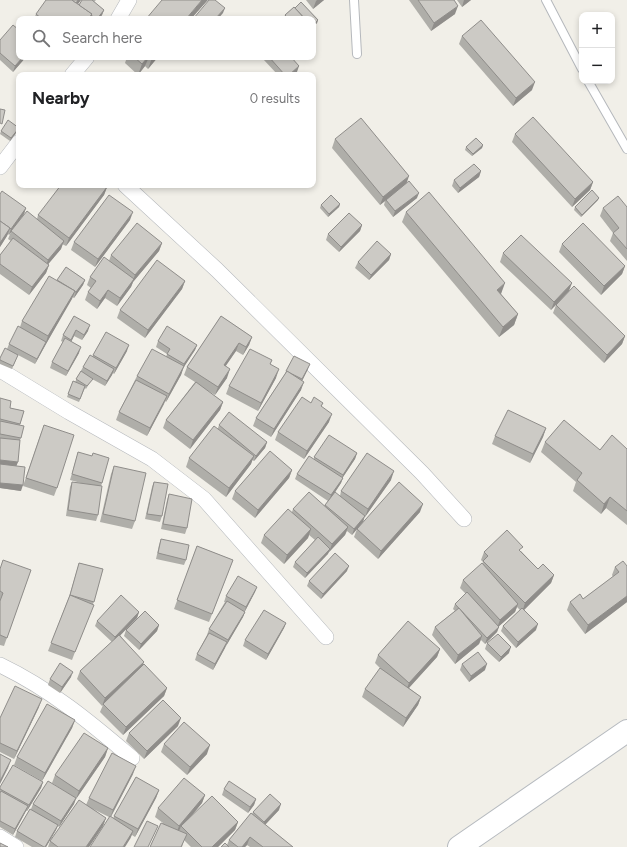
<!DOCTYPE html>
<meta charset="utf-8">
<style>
body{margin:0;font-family:Figtree,sans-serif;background:#f6f6f6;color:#202124}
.controls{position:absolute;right:12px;top:12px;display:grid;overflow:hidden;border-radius:8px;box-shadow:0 2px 6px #0003}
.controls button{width:36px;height:36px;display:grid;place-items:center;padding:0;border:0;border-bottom:1px solid #e0e0e0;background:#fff;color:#202124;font:20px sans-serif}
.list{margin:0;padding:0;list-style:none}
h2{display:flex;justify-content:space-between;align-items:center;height:52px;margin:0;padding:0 16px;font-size:17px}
h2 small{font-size:13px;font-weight:400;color:#757577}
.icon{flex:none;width:22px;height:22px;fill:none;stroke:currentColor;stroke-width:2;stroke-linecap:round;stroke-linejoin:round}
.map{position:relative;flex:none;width:627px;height:847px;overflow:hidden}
.search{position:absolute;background:#fff;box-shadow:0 2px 6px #0003;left:16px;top:16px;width:300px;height:44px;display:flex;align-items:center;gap:10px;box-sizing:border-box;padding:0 14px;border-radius:8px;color:#757577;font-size:15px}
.panel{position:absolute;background:#fff;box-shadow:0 2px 6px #0003;left:16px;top:72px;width:300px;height:116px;border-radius:8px}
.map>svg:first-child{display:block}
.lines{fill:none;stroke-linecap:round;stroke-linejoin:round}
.lane-casing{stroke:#b5b8bc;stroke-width:10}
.street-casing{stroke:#b5b8bc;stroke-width:16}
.secondary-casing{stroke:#b6babf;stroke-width:24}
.lane{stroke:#fff;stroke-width:8}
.street{stroke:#fff;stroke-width:15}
.secondary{stroke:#fff;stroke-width:22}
.wall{fill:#afaea9}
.shaded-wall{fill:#8f8d8a}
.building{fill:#cccac5;stroke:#8f8d8a}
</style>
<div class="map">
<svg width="627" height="847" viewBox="0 0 627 847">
<rect width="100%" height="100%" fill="#f1efe8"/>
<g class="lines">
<g class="lane-casing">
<g id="lane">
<polyline points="354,0 357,54"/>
<polyline points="546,0 582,69"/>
<polyline points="588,81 627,149"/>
</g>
</g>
<g class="street-casing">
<g id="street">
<polyline points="118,19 129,0"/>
<polyline points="72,75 87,57"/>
<polyline points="0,167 19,142"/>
<polyline points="125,185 217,270 422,473 464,519"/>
<polyline points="0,370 69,412 152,459 204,499 326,637"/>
<path d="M0 665C50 689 90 722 132 758"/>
<polyline points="0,837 16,847"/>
</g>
</g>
<g class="secondary-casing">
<polyline id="secondary" points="459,847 627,731"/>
</g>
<use href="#lane" class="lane"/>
<use href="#street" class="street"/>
<use href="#secondary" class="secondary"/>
</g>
<g class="wall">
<polygon points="81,0 78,4 79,5 82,0 96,0 94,2 104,10 102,15 99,19 34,19 36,14"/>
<polygon points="306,0 324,0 313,9"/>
<polygon points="409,0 454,0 455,14 431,31"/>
<polygon points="457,0 471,0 462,7"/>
<polygon points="301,2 318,20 317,23 313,27 313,19 283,19 285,15 294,7 295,8"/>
<polygon points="462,36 532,90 513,106 459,44"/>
<polygon points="0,40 19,57 26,57 13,72 0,60"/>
<polygon points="127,57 158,57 148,69 145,66 138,75 125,63"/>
<polygon points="264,57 291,57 297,72 293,75 278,75 263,59"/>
<polygon points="18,130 10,141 0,134 1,131"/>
<polygon points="515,134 593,182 590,190 572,207 512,142"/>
<polygon points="335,139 406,183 417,198 393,217 384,205 385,201 380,205 332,148"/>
<polygon points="483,145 482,148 472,156 465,150 466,147"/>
<polygon points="481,171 479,177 458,193 452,186 454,180"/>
<polygon points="107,187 104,195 66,246 62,244 61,249 48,264 49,265 46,273 29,295 0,274 0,255 11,241 8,239 11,232 9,235 8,234 0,247 0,194 26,208 24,214 16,225 37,219 38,215"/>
<polygon points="598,200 581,217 574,210 575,207"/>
<polygon points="340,204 339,207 328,217 320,208 321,205"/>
<polygon points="627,207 627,261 610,241 613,233 600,216 603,208"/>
<polygon points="406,212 501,294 518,314 514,325 499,337 402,222"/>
<polygon points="130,220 95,267 71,250 74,242"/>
<polygon points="362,225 360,231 339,252 326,240 328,234"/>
<polygon points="162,243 159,251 133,282 131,287 117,306 105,298 97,309 85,300 88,292 91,288 87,285 90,277 109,261 111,255"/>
<polygon points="562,244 625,266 622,274 601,295 559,252"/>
<polygon points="503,253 569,291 551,310 500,262"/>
<polygon points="391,254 389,260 369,280 355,268 358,262"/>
<polygon points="66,267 85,280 83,285 74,298 72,297 46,344 35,364 18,355 12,369 0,364 0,358 7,349 9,344 20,327 22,321 57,281"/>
<polygon points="185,281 182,289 145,338 117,318 120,310"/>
<polygon points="556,305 625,336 622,344 604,363 553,313"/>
<polygon points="74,316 88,331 82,340 74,336 71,342 79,353 66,376 50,368 52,362 63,342 61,341 63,335"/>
<polygon points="221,316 252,337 249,345 243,355 236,351 225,366 227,378 215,395 205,389 223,402 220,410 190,449 163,428 166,420 195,382 184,375 187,367"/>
<polygon points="158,341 197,345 195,350 184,366 181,375 166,402 165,401 147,436 116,420 119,412 137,376 166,357 167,354 156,347"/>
<polygon points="127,351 114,374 113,373 105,386 92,379 86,389 85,388 79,402 67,397 73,381 75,382 83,367 92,357 93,355"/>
<polygon points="272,360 270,365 276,378 258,411 226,394 229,386"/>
<polygon points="308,369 302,381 301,390 271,437 253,426 256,418 285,374 286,371"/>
<polygon points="0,398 10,408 24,411 20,425 21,438 19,442 16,466 21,491 0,488"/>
<polygon points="311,403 323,403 321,407 329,422 304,459 275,440 278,432"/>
<polygon points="219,425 267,442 265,448 254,461 252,460 251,464 226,497 186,467 189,458 218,428"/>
<polygon points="546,428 543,437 530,463 492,444 495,436"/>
<polygon points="41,433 57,488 54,496 23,486"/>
<polygon points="545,442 600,450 627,449 627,525 606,508 601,514 573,491 576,482 541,452"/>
<polygon points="78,452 102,483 101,486 98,515 96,521 66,516 70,487 72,482 81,483 70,480"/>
<polygon points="357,453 355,459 343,477 341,483 334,494 340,496 341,491 391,480 365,517 364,517 363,522 352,535 347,531 345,535 305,578 293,567 295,562 315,540 309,535 308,538 284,564 261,543 264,535 292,512 293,509 325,505 328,501 295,479 297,474 314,459 314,457"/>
<polygon points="114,466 135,521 132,529 100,522 111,474"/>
<polygon points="292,470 289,478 255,518 232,499 235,491"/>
<polygon points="154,482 162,516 160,522 145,519 152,487"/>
<polygon points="169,494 187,528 185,534 161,529 167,500"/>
<polygon points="420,512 378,559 354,537 357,529"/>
<polygon points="161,539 186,560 184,565 156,559 159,545"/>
<polygon points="197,546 233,560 209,622 174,609"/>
<polygon points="521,551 538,569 554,575 551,583 524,610 536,630 516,648 501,631 503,626 520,610 517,607 515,612 499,626 497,632 485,644 481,640 479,644 455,664 432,635 435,627 455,611 453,609 455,604 466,594 460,588 463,580 482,564 483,562 481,560 484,552"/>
<polygon points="79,563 103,569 93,604 72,660 48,651 69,597"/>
<polygon points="627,566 627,602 585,634 567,610 570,602 583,599 613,577 612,575 615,567"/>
<polygon points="0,569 31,570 4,646 0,645"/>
<polygon points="347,571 321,599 307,586 309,581"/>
<polygon points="257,587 255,592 245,611 245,612 243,617 226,646 213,670 195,660 197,654 207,635 209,629 225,602 224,602 226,596"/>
<polygon points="139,612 137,618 120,635 143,665 167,688 164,696 123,735 100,712 103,705 102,706 77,679 80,671 112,642 95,626 97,621"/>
<polygon points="286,623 284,628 266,660 243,646 245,640"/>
<polygon points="159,625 157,631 139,650 124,636 126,630"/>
<polygon points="487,643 509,653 499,662 485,649"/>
<polygon points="440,649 437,657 409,688 421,697 418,705 403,727 362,697 365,689 381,669 375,663 378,655"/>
<polygon points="462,664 485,670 469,682 460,670"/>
<polygon points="71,677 60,693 48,685 50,679"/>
<polygon points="39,707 14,759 0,752 0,718"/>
<polygon points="75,720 72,728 42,781 14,765 17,757"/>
<polygon points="178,726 144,759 126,741 129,733"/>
<polygon points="164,744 207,754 187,775 161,752"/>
<polygon points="108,748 105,757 76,799 74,804 59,827 58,826 56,830 46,847 32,847 15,837 17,831 31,809 33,804 69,794 52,783 55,775"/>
<polygon points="133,774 111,817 113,819 114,816 159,790 156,798 135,837 132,835 130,839 109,817 93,809 106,818 103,826 89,847 48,847 50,841 86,805 89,798"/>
<polygon points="43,782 41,788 27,811 26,811 13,835 0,827 0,787"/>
<polygon points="224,789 256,799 254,805 248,813 222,795"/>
<polygon points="205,795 202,803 190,818 238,822 235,830 218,847 191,847 184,840 182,847 150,847 163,823 155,817 158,808"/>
<polygon points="279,810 265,825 293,847 250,847 247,845 245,847 221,847 227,845 229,840 252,814 253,812"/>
</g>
<g class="shaded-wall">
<polygon points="78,0 81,0 74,9 76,3"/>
<polygon points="202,0 208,0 191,19 186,19"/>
<polygon points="317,0 324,0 313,9 316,1"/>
<polygon points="464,0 471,0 462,7"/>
<polygon points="458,6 455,14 431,31 434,23"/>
<polygon points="225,8 223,13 218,19 215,19"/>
<polygon points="104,10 102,15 99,19 97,19"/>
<polygon points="318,20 317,23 313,27 313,25"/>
<polygon points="23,57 26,57 13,72 15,66"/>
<polygon points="148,57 149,57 145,66 138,75 142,64"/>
<polygon points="153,57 158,57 148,69 152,58"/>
<polygon points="299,66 297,72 293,75 289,75"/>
<polygon points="535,82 532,90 513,106 516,98"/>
<polygon points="19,128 18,130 10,141 11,138"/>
<polygon points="483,145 482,148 472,156 473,154"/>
<polygon points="481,171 479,177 458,193 460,188"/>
<polygon points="409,176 406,185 386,200 385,201 380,205 383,197"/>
<polygon points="593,182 590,190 572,207 575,199"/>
<polygon points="107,187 104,195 66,246 69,238"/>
<polygon points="419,193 417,198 393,217 395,211"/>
<polygon points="599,198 598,200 581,217 582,215"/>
<polygon points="340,204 339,207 328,217 329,214"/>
<polygon points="26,208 24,214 9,235 11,229"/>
<polygon points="133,212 130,220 95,267 98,259"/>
<polygon points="362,225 360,231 339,252 341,247"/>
<polygon points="10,228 7,236 0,247 0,243"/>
<polygon points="64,241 61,249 45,268 48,260"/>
<polygon points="162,243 159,251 133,282 131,287 117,306 120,298 133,280 135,275"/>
<polygon points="391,254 389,260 369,280 371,275"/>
<polygon points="49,265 46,273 29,295 32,287"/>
<polygon points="625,266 622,274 601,295 604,286"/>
<polygon points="85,280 83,285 74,298 76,292"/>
<polygon points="185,281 182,289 145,338 148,330"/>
<polygon points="505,283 501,294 493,300 497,290"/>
<polygon points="572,283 569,291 551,310 554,302"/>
<polygon points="108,290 105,298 97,309 100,301"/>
<polygon points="75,291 72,299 46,344 35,364 37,359 46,342 48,336"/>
<polygon points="518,314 514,325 499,337 503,327"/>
<polygon points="90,325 88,331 82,340 84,335"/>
<polygon points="76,330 74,336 69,346 71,340"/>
<polygon points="625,336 622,344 604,363 607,355"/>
<polygon points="252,337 249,345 243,355 246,347"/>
<polygon points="239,343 236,351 221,373 224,365"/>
<polygon points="129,345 127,351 114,374 116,368"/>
<polygon points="197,345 195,350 182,370 184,364"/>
<polygon points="81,347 79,353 66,376 68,371"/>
<polygon points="310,364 308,369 300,385 302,379"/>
<polygon points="184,366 181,375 166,402 169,394"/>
<polygon points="114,369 112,375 105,386 107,381"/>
<polygon points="230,369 227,378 215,395 218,387"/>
<polygon points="279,369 276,378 258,411 261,403"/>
<polygon points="304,382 301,390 271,437 274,429"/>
<polygon points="167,396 164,404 147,436 150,428"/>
<polygon points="223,402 220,410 190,449 193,440"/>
<polygon points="332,414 329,422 304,459 307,451"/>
<polygon points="546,428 543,437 530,463 533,454"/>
<polygon points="267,442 265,448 254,461 256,456"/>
<polygon points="357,453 355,459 341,480 343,475"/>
<polygon points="254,456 251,464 226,497 229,488"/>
<polygon points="0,460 18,462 16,467 0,466"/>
<polygon points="292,470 289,478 255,518 258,510"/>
<polygon points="394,471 391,480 365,517 368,509"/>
<polygon points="343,478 341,483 329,501 331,495"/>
<polygon points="0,483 23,485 21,491 0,488"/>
<polygon points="610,497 606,508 601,514 604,504"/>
<polygon points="423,504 420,512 378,559 381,551"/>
<polygon points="365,516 363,522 352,535 354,529"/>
<polygon points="348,527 345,535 329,552 332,544"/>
<polygon points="311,529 308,538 284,564 287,555"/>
<polygon points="330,549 328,554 305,578 307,573"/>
<polygon points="349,566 347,571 321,599 323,594"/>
<polygon points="554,575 551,583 522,612 525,603"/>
<polygon points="257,587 255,592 244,613 246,607"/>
<polygon points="627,596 627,602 585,634 588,625"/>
<polygon points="518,604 515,612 497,628 500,620"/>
<polygon points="139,612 137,618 113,643 115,637"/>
<polygon points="245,612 243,617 226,646 228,640"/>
<polygon points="286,623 284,628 266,660 268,654"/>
<polygon points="538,624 536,630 516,648 518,642"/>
<polygon points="159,625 157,631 139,650 141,644"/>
<polygon points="499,627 497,632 485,644 487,638"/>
<polygon points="482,636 479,644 455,664 458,655"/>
<polygon points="227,642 225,648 213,670 215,664"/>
<polygon points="511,647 509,653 499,662 501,657"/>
<polygon points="440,649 437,657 406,691 409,683"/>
<polygon points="144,662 141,670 103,704 102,706 105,698"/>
<polygon points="487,664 485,670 469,682 471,676"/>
<polygon points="73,672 71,677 60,693 62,687"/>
<polygon points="167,688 164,696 123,735 126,727"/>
<polygon points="421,697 418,705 403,727 406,718"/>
<polygon points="42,699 39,707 14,759 17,751"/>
<polygon points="181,718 178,726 144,759 147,751"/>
<polygon points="75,720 72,728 42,781 45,773"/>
<polygon points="210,745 207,754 187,775 190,767"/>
<polygon points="108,748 105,757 76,799 79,791"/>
<polygon points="11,760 8,768 0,784 0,781"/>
<polygon points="136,766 133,774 110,818 113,810"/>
<polygon points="43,782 41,788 27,811 29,805"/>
<polygon points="159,790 156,798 135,837 138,829"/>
<polygon points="205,795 202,803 182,827 181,826 180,829 176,834 179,826"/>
<polygon points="76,798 74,804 59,827 61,821"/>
<polygon points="256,799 254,805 248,813 250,807"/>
<polygon points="281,804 279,810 262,828 264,822"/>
<polygon points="28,806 26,811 13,835 15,829"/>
<polygon points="106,818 103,826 89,847 86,847"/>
<polygon points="238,822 235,830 218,847 212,847"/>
<polygon points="58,825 56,830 46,847 45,847"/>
<polygon points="133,831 130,839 125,847 123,847"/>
<polygon points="250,837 247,845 245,847 242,847"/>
</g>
<g class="building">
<polygon points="46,0 72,0 92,14 88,19 42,19 36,14"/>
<polygon points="72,0 78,0 76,3"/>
<polygon points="82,0 92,0 104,10 97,19 96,19 91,15 92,14 79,5"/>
<polygon points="162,0 202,0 186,19 146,19"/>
<polygon points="209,0 215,0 225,8 215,19 193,19"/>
<polygon points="418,0 454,0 458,6 434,23"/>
<polygon points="301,2 318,20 313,25 313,19 305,19 295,8"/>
<polygon points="294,7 305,19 289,19 285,15"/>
<polygon points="481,20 535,82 516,98 462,36"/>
<polygon points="13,25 19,30 19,57 23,57 15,66 0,53 0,40"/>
<polygon points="134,57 148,57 142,64"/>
<polygon points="269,57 291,57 299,66 289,75 285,75"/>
<polygon points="0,109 5,110 2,124 0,123"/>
<polygon points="533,117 593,182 575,199 515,134"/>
<polygon points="361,118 409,176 383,197 335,139"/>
<polygon points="8,120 19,128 11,138 1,131"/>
<polygon points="476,138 483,145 473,154 466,147"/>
<polygon points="474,164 481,171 460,188 454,180"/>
<polygon points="409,181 419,193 395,211 386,200"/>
<polygon points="61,185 105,185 107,187 69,238 38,215"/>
<polygon points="592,190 599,198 582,215 575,207"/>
<polygon points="2,191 26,208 11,229 10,228 0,221 0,194"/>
<polygon points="429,192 505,283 497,290 518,314 503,327 406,212"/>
<polygon points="109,195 133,212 98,259 74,242"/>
<polygon points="331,195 340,204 329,214 321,205"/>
<polygon points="618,196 627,207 627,249 613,233 619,228 603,208"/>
<polygon points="27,211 64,241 48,260 11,231"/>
<polygon points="349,213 362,225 341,247 328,234"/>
<polygon points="0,221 10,228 0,243"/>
<polygon points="137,223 162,243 135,275 111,255"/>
<polygon points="583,223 625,266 604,286 562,244"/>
<polygon points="521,235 572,283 554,302 503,253"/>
<polygon points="13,238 49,265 32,287 0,264 0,255"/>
<polygon points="377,241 391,254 371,275 358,262"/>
<polygon points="104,257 134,279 120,298 108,290 100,301 88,292 96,281 90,277"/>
<polygon points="157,260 185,281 148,330 120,310"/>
<polygon points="66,267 85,280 76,292 74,291 75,291 57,280"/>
<polygon points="49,276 75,291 48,336 22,321"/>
<polygon points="574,286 625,336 607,355 556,305"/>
<polygon points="74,316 90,325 84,335 76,330 71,340 63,335"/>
<polygon points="221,316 252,337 246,347 239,343 224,365 230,369 218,387 187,367"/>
<polygon points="18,326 46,342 37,359 9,344"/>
<polygon points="167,326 197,345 184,364 167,354 170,349 158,341"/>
<polygon points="106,332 129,345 116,368 93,355"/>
<polygon points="65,338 81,347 68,371 52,362"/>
<polygon points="5,348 18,355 13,366 0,360 0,358"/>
<polygon points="152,349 184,366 169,394 137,376"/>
<polygon points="250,349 272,360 270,364 279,369 261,403 229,386"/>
<polygon points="90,355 114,369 107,381 83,367"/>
<polygon points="294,356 310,364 302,379 286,371"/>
<polygon points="81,371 93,379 87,386 76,379"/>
<polygon points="287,371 304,382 274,429 256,418"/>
<polygon points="136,380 167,396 150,428 119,412"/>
<polygon points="73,381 85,386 80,399 68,394"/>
<polygon points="196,382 223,402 193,440 166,420"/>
<polygon points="302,397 311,403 314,397 323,403 321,406 332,414 307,451 278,432"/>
<polygon points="0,398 11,401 10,408 24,411 20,424 0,419"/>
<polygon points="508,410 546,428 533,454 495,436"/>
<polygon points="229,412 267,442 256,456 219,425"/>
<polygon points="564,420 600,450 612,435 627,449 627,511 610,497 604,504 577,480 582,473 545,442"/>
<polygon points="0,421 24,426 21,438 0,434"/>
<polygon points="44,425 74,435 57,488 26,478"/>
<polygon points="214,426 254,456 229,488 189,458"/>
<polygon points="329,435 357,453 343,475 314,457"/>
<polygon points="0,438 20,440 18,462 0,460"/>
<polygon points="270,451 292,470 258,510 235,491"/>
<polygon points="78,452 92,456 93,453 109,458 102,483 72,474"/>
<polygon points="367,453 394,471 368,509 341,491"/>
<polygon points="309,456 343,478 331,495 297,474"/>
<polygon points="0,464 25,467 23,485 0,483"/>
<polygon points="114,466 146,473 135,521 103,514"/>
<polygon points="72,482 102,486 98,515 68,510"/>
<polygon points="154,482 168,484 162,516 147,514"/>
<polygon points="399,482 423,504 381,551 357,529"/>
<polygon points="309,492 348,527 332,544 293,509"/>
<polygon points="335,492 365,516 354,529 325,505"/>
<polygon points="169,494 192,499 187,528 163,524"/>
<polygon points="288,509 311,529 287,555 264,535"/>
<polygon points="507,530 523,547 519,550 538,569 543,564 554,575 525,603 483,561 488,556 484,552"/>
<polygon points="318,537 330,549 307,573 295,562"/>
<polygon points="161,539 189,545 186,560 158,553"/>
<polygon points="197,546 233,560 212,614 177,600"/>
<polygon points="335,553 349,566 323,594 309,581"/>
<polygon points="3,560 31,570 7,638 0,635 0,601 3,593 0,591 0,569"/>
<polygon points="623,561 627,566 627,596 588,625 570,602 580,594 583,599 619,572 615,567"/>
<polygon points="79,563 103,569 94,602 70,595"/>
<polygon points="482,563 518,604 500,620 463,580"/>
<polygon points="238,576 257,587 246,607 226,596"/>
<polygon points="467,592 499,627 487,638 455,604"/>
<polygon points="70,595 94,605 75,652 51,643"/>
<polygon points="121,595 139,612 115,637 97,621"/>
<polygon points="227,601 245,612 228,640 209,629"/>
<polygon points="459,608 482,636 458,655 435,627"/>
<polygon points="522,608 538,624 518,642 503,626"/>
<polygon points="264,610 286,623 268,654 245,640"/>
<polygon points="145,611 159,625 141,644 126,630"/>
<polygon points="408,621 440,649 409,683 378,655"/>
<polygon points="209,633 227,642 215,664 197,654"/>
<polygon points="498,634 511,647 501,657 487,643"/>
<polygon points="119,635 144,662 105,698 80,671"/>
<polygon points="478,652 487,664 471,676 462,664"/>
<polygon points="60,663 73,672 62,687 50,679"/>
<polygon points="144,664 167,688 126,727 103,704"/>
<polygon points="380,668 421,697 406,718 365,689"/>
<polygon points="15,686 42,699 17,751 0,743 0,718"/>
<polygon points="163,700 181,718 147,751 129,733"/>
<polygon points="47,704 75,720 45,773 17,757"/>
<polygon points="184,722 210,745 190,767 164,744"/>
<polygon points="84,733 108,748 79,791 55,775"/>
<polygon points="112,753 136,766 113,810 89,798"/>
<polygon points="0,754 11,760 0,781"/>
<polygon points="13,765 43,782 29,805 0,789 0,787"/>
<polygon points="136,777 159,790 138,829 114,816"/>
<polygon points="184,778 205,795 179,826 158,808"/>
<polygon points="48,781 76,798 61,821 33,804"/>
<polygon points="229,781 256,799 250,807 224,789"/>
<polygon points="1,791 28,806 15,829 0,821 0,793"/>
<polygon points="270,794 281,804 264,822 253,812"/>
<polygon points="212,796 238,822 212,847 202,847 181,826"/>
<polygon points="79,800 106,818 86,847 58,847 50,841"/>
<polygon points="30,809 58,825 45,847 44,847 17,831"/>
<polygon points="251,813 293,847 263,847 250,837 242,847 238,847 229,840"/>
<polygon points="110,816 133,831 123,847 90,847"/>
<polygon points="147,821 158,826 148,847 134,847"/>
<polygon points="161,823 187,834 181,847 150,847"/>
<polygon points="0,843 8,847 0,847"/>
<polygon points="225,843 229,847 221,847"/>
</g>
</svg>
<div class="controls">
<button>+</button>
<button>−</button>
</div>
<div class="search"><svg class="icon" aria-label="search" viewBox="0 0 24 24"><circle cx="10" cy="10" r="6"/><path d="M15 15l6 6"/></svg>Search here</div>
<section class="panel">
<h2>Nearby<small>0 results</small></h2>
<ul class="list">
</ul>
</section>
</div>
